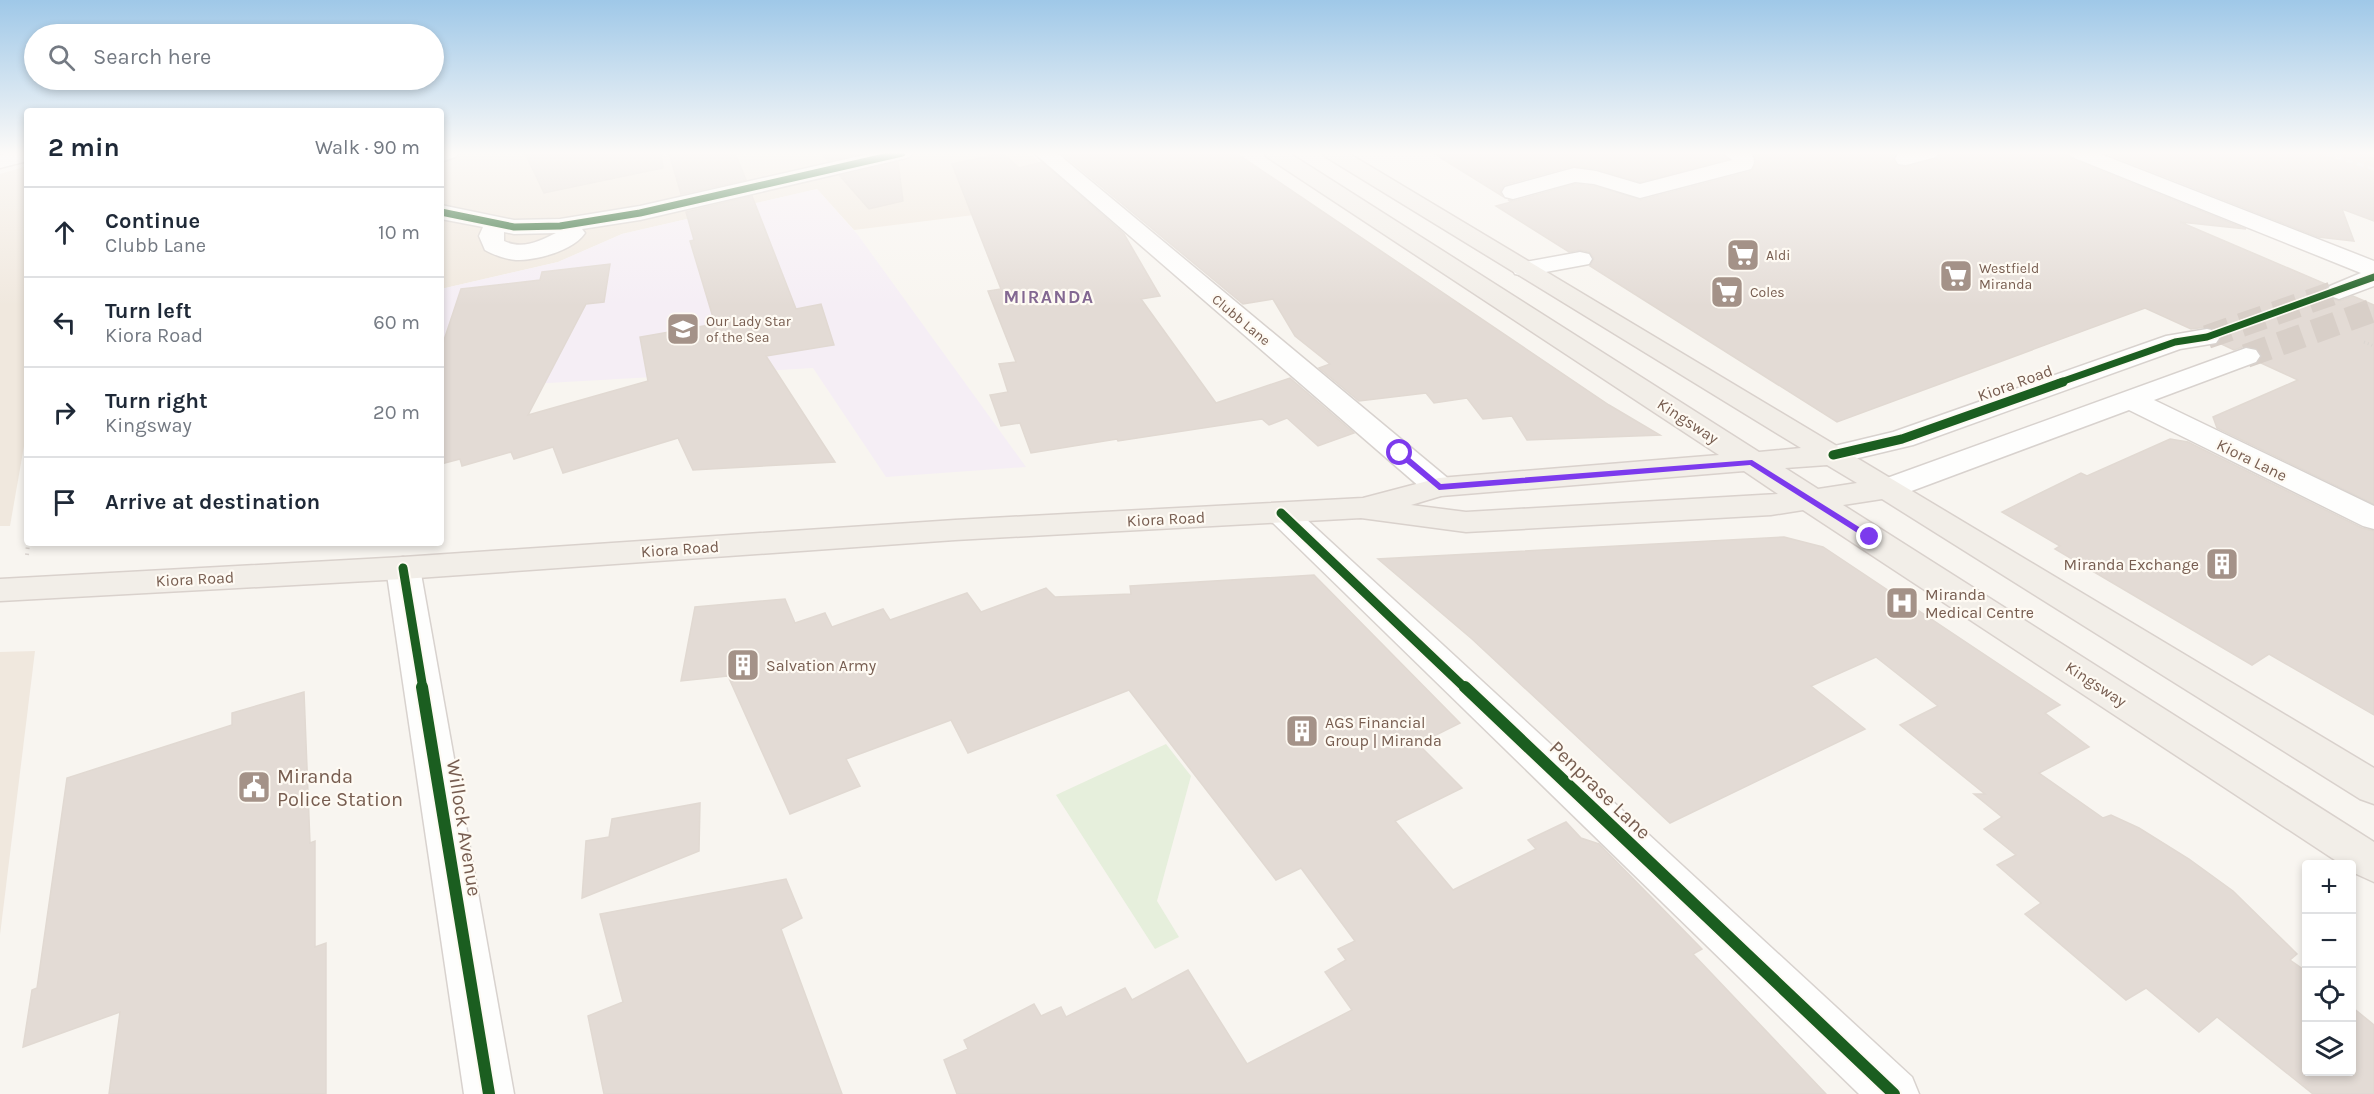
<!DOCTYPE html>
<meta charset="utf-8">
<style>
body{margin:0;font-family:Karla,sans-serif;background:#f6f6f7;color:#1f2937}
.controls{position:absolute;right:18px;bottom:18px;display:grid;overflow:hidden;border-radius:6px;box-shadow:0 3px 9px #0003}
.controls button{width:54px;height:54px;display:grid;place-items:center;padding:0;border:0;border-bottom:2px solid #e0e1e3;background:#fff;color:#1f2937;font:30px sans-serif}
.stop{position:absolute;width:18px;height:18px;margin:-14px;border:4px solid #7c3aed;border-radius:50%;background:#fff}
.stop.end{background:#7c3aed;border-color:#fff;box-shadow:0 2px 6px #0008}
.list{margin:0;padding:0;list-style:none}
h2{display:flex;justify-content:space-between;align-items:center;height:78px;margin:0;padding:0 24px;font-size:26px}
h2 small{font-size:20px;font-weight:400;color:#747a83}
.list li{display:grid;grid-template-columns:39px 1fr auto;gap:18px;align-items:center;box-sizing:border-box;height:90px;padding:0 24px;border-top:2px solid #e0e1e3}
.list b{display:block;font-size:22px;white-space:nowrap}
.list p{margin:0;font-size:20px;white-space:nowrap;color:#747a83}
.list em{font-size:20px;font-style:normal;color:#747a83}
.icon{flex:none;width:33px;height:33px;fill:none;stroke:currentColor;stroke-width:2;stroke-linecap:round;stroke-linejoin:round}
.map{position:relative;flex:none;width:2374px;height:1094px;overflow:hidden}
.search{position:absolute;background:#fff;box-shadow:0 3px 9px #0003;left:24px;top:24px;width:420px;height:66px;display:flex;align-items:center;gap:15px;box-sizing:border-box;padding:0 21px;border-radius:33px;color:#747a83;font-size:22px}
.panel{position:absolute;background:#fff;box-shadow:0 3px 9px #0003;left:24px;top:108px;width:420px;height:438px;border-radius:6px}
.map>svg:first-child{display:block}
.residential{fill:#f0e8de}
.education{fill:#f5eef5}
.green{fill:#e6efdc}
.building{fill:#e3dbd5;stroke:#e1d9d2;stroke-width:1.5}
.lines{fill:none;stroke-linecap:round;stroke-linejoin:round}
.minor-tunnel{stroke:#d8cfc8;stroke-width:24;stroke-dasharray:24 12;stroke-linecap:butt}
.minor-casing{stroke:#d8d2ce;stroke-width:3}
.major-casing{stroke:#d9d1cc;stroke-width:3}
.path-far1{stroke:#dbd5d0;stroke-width:3;stroke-dasharray:1 3;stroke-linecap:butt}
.path{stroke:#dbd5d0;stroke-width:4;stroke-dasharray:1.5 4.5;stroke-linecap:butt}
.minor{fill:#fefefd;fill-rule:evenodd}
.major{fill:#f2eee8;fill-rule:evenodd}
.rail{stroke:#e6e4e7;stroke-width:3;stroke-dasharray:7 4.5;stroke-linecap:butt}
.cycleway-far2-casing{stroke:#fefaf3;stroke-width:10}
.cycleway-far1-casing{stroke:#fefaf3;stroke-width:13}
.cycleway-casing{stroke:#fefaf3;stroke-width:16}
.cycleway-far2{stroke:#1b5e20;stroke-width:7}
.cycleway-far1{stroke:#1b5e20;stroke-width:9}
.cycleway{stroke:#1b5e20;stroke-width:12}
.route{fill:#7c3aed}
.labels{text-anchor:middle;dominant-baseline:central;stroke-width:4.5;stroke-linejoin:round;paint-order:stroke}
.far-poi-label{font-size:14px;fill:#775d50;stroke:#fefaf3;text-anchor:start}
.far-street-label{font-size:14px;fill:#775d50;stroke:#fefaf3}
.street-label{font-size:16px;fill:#775d50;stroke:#fefaf3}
.poi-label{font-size:16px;fill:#775d50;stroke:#fefaf3;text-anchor:start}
.far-district-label{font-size:18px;font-weight:bold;letter-spacing:1.5px;fill:#836892;stroke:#fefaf3}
.near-poi-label{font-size:20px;fill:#775d50;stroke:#fefaf3;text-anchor:start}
.near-street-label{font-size:20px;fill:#775d50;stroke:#fefaf3}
</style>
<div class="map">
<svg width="2374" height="1094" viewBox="0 0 2374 1094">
<rect width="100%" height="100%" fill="#f8f5f0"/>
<g class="residential">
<polygon points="441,153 1028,153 1086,201 854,230 817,189 622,234 558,262 441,289"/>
<polygon points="27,166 27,429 10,526 0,526 0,174"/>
<polygon points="35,651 0,935 0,652"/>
</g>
<polygon class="education" points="817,189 858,235 1026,467 886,477 813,368 441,389 441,289 558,262 622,234"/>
<polygon class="green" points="1166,744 1191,776 1157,901 1179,937 1155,949 1056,795"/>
<g class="building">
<polygon points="525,153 661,153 663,168 544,193"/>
<polygon points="669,153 735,153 746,180 681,194"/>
<polygon points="821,153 862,153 828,161"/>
<polygon points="1003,153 1019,168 1042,162 1124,234 1160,296 1141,299 1216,403 1290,378 1354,433 1318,446 1287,418 1269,425 1262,419 1118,441 1117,439 1031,453 1020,423 1001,426 990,395 1008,392 999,364 1016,362 988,291 1001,289 952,164"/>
<polygon points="1061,153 1236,153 1609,405 1660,435 1527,440 1512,416 1483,419 1467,398 1434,403 1426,393 1359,401 1319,368 1330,364 1295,336 1273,299 1243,304"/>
<polygon points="1433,153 1721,153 1727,159 1640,182 1597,169 1573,166 1504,185 1500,191 1502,196"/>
<polygon points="1753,153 1896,153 1893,160 1896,165 1906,167 1937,159 1941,153 2067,153 2071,159 2246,229 2180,222 2328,285 2324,291 2329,298 2340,301 2353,296 2374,305 2374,504 2217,428 2213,417 2298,380 2259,362 2262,355 2256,348 2245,346 2234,350 2219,343 2222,336 2216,329 2207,327 2191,329 2145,308 1837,422 1590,266 1594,258 1589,252 1580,250 1569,252 1496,206 1511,202 1508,200 1514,201 1575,184 1594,186 1641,200 1752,171 1756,163"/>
<polygon points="2105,153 2374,153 2374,221 2342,209 2354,241 2318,237"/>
<polygon points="898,162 903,201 869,209 840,176"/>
<polygon points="752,196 796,309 821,304 834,345 766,356 835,462 693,470 678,438 563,473 553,447 514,459 511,452 462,466 460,459 441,464 441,349 461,289 540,280 542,272 610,264 604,302 586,304 528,415 648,381 640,337 715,324 690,241 694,240 686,212"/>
<polygon points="2170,439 2188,442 2362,528 2374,531 2374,715 2269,654 2252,665 2055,549 2060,546 2002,512 2081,473 2087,476"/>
<polygon points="1784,537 1823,547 2060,705 2045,713 2089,747 2039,773 2103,818 2111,815 2139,828 2189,859 2233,891 2297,954 2290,960 2307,972 2307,1071 2352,1071 2352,1007 2374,1025 2374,1094 2313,1094 2217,1017 2199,1032 2146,988 2126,1000 2025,914 2041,903 1997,865 2016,855 1984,829 2002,817 1974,794 1985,794 1900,725 1938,706 1876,657 1811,686 1865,729 1670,823 1472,639 1378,559"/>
<polygon points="1314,575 1460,723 1418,744 1462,788 1395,821 1453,890 1536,849 1528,840 1566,822 1581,838 1599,844 1702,949 1693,954 1826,1094 957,1094 944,1060 968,1049 964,1040 1034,1004 1041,1016 1061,1007 1066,1017 1125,988 1132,1000 1188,970 1247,1064 1352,1010 1325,972 1346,960 1338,949 1355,941 1301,868 1276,880 1129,690 968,753 951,720 846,759 860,786 790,814 728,676 681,681 695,607 785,599 795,623 825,613 832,627 883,609 890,620 967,593 981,612 1046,588 1055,597 1131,594 1130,586"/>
<polygon points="304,692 310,843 315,841 315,947 326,943 326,1094 109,1094 120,1012 23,1047 32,990 37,988 67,778 232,725 232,713"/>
<polygon points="700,803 699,851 582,898 586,841 609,837 612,819"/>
<polygon points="786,879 802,918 781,929 842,1094 604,1094 588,1016 623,1002 600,914"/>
</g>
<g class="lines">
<g class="minor-tunnel">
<polyline points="2207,337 2339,291"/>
<polyline points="2246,356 2374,310"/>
</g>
<g class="minor-casing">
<g id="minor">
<polygon points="9,153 27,153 27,161 0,168 0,156"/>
<polygon points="441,153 458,153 455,157 441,162"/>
<path d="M873 153H912L909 157 902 159 640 220 582 229 585 233C573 251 537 260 516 260 505 259 494 255 485 250L479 236 483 227 441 219V205L514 220 560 219 640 206ZM504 232 514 234 556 233C540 241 522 250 504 241Z"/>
<polygon points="1034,153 1057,153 1450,480 1455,487 1450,494 1439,496 1428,494"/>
<path d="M1723 153H1750C1755 158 1755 163 1751 169L1640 198 1594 184 1575 182 1513 199 1505 197 1502 192 1505 187 1574 168 1596 171 1640 184 1732 160Z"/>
<polygon points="1904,153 1939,153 1936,157 1906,165 1898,164 1895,159 1898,154"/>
<polygon points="2069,153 2098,153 2374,261 2374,286 2339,299 2330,296 2326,291 2330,286 2361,273 2072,157"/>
<polygon points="1580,252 1589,254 1592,259 1589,264 1524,276 1515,274 1512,269 1515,264"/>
<polygon points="2207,329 2216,331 2220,337 2216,343 2180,349 1913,445 1833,464 1822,461 1818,455 1822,449 1893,432 2166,336"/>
<polygon points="2246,348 2256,350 2260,356 2256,362 2154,400 2374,506 2374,529 2363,526 2129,410 1898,496 1887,499 1876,496 1871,489 1876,482"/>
<polygon points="1281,503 1292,506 1912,1077 1919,1094 1859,1094 1270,520 1265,513 1270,506"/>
<polygon points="403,557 415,560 420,568 514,1094 464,1094 386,568 391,560"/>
</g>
</g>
<g class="major-casing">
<path id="major" d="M1264 153H1289L1759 452 1801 448 1326 157 1323 153H1348L2374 768V804L2360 799 1882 499 1843 505 2374 842V882L2352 872V864H2341L1803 510 1771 515 1466 532 1361 518 955 540 403 579 0 601V579L403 557 955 520 1363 498 1439 478 1719 455 1267 157ZM1827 465 1857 483 1818 489 1785 468ZM1744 471 1778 494 1466 512 1411 505 1441 496Z"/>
</g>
<polyline class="path-far1" points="2364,342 2374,346"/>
<polyline class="path" points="27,555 28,543"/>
<use href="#minor" class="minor"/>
<use href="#major" class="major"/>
<polyline class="rail" points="2324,153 2374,169"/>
<g class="cycleway-far2-casing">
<g id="cycleway-far2">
<polyline points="441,212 514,227 560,226 640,213 902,153"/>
<polyline points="2058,383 2175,342 2207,337 2374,277"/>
</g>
</g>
<g class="cycleway-far1-casing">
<g id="cycleway-far1">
<polyline points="1833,455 1902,439 2063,382"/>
<polyline points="1281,513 1466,689"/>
<polyline points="403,568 423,689"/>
</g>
</g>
<g class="cycleway-casing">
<g id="cycleway">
<polyline points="422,687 489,1094"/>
<polyline points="1465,687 1894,1094"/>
</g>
</g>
<use href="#cycleway-far2" class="cycleway-far2"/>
<use href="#cycleway-far1" class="cycleway-far1"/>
<use href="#cycleway" class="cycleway"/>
</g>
<linearGradient id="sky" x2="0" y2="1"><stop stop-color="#9fc8e8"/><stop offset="0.5" stop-color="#fcfaf8"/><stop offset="1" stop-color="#fcfaf8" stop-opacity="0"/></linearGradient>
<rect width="2374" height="306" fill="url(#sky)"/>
<polygon class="route" points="1397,452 1403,452 1441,484 1752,460 1875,537 1867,539 1750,465 1439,490 1397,455"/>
<defs>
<g id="supermarket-square" transform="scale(1.725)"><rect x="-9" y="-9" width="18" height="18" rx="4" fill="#a49288" stroke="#fefaf3"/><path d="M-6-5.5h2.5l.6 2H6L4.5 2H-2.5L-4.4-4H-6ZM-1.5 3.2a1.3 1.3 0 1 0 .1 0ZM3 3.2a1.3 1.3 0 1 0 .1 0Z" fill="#fff"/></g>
<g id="school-square" transform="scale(1.725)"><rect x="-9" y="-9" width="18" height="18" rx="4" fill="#a49288" stroke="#fefaf3"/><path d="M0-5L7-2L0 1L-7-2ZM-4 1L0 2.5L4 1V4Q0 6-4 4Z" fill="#fff"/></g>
<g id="building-square" transform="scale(1.725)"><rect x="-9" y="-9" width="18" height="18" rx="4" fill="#a49288" stroke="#fefaf3"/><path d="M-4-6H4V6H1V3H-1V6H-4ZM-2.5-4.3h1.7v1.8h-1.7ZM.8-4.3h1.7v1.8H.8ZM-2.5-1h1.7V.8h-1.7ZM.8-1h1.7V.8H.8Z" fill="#fff"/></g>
<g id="hospital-square" transform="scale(1.725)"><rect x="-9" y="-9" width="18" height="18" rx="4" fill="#a49288" stroke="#fefaf3"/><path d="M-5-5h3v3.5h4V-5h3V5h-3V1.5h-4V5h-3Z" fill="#fff"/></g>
<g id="civic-square" transform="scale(1.725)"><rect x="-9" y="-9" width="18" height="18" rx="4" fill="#a49288" stroke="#fefaf3"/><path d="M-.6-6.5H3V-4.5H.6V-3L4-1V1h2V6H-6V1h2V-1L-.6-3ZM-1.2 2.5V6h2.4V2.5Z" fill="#fff"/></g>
</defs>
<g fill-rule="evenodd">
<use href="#supermarket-square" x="1743" y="255"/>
<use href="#supermarket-square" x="1956" y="276"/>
<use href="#supermarket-square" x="1727" y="292"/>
<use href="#school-square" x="683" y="329"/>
<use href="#building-square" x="2222" y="564"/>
<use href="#hospital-square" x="1902" y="603"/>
<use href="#building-square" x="743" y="665"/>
<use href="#building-square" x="1302" y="731"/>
<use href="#civic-square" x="254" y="787"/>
</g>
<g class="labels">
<g class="far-poi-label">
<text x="1766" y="255">Aldi</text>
<text x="1979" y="268">Westfield<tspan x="1979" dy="16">Miranda</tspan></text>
<text x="1750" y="292">Coles</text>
<text x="706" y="321">Our Lady Star<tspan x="706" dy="16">of the Sea</tspan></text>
</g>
<g class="far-street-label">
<text transform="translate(1241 320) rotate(40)">Clubb Lane</text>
</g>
<g class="street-label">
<text transform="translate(2015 383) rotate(-20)">Kiora Road</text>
<text transform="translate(1688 421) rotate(33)">Kingsway</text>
<text transform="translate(2252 460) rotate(26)">Kiora Lane</text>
<text transform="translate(1166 519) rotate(-3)">Kiora Road</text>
<text transform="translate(680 549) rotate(-4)">Kiora Road</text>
<text transform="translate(195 579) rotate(-3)">Kiora Road</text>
<text transform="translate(2096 684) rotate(33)">Kingsway</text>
</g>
<g class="poi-label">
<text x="2199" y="564" text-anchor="end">Miranda Exchange</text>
<text x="1925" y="594">Miranda<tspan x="1925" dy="18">Medical Centre</tspan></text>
<text x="766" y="665">Salvation Army</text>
<text x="1325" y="722">AGS Financial<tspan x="1325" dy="18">Group | Miranda</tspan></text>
</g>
<g class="far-district-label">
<text x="1049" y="297">MIRANDA</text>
</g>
<g class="near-poi-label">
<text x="277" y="776">Miranda<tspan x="277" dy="23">Police Station</tspan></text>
</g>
<g class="near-street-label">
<text transform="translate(1600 790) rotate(44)">Penprase Lane</text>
<text transform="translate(464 828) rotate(81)">Willock Avenue</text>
</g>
</g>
</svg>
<div class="controls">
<button>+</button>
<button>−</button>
<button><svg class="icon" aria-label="locate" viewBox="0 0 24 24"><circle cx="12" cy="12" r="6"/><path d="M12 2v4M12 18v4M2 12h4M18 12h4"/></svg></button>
<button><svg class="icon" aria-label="layers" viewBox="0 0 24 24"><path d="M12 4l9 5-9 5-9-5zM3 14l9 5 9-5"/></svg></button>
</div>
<div class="stop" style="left:1400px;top:453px"></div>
<div class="stop end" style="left:1870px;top:537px"></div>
<div class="search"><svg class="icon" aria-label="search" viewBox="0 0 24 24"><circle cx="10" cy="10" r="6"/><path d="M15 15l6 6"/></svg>Search here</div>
<section class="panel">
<h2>2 min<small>Walk · 90 m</small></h2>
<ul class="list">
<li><svg class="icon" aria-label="ahead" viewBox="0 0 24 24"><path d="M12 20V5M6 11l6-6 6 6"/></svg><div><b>Continue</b><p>Clubb Lane</p></div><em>10 m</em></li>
<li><svg class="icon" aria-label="left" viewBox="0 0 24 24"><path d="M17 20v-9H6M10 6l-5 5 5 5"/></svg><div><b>Turn left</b><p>Kiora Road</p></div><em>60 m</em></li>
<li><svg class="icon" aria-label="right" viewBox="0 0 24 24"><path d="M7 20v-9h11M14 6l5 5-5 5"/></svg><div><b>Turn right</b><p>Kingsway</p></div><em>20 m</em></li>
<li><svg class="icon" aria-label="arrive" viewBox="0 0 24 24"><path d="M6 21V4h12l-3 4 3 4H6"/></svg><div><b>Arrive at destination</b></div></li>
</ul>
</section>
</div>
